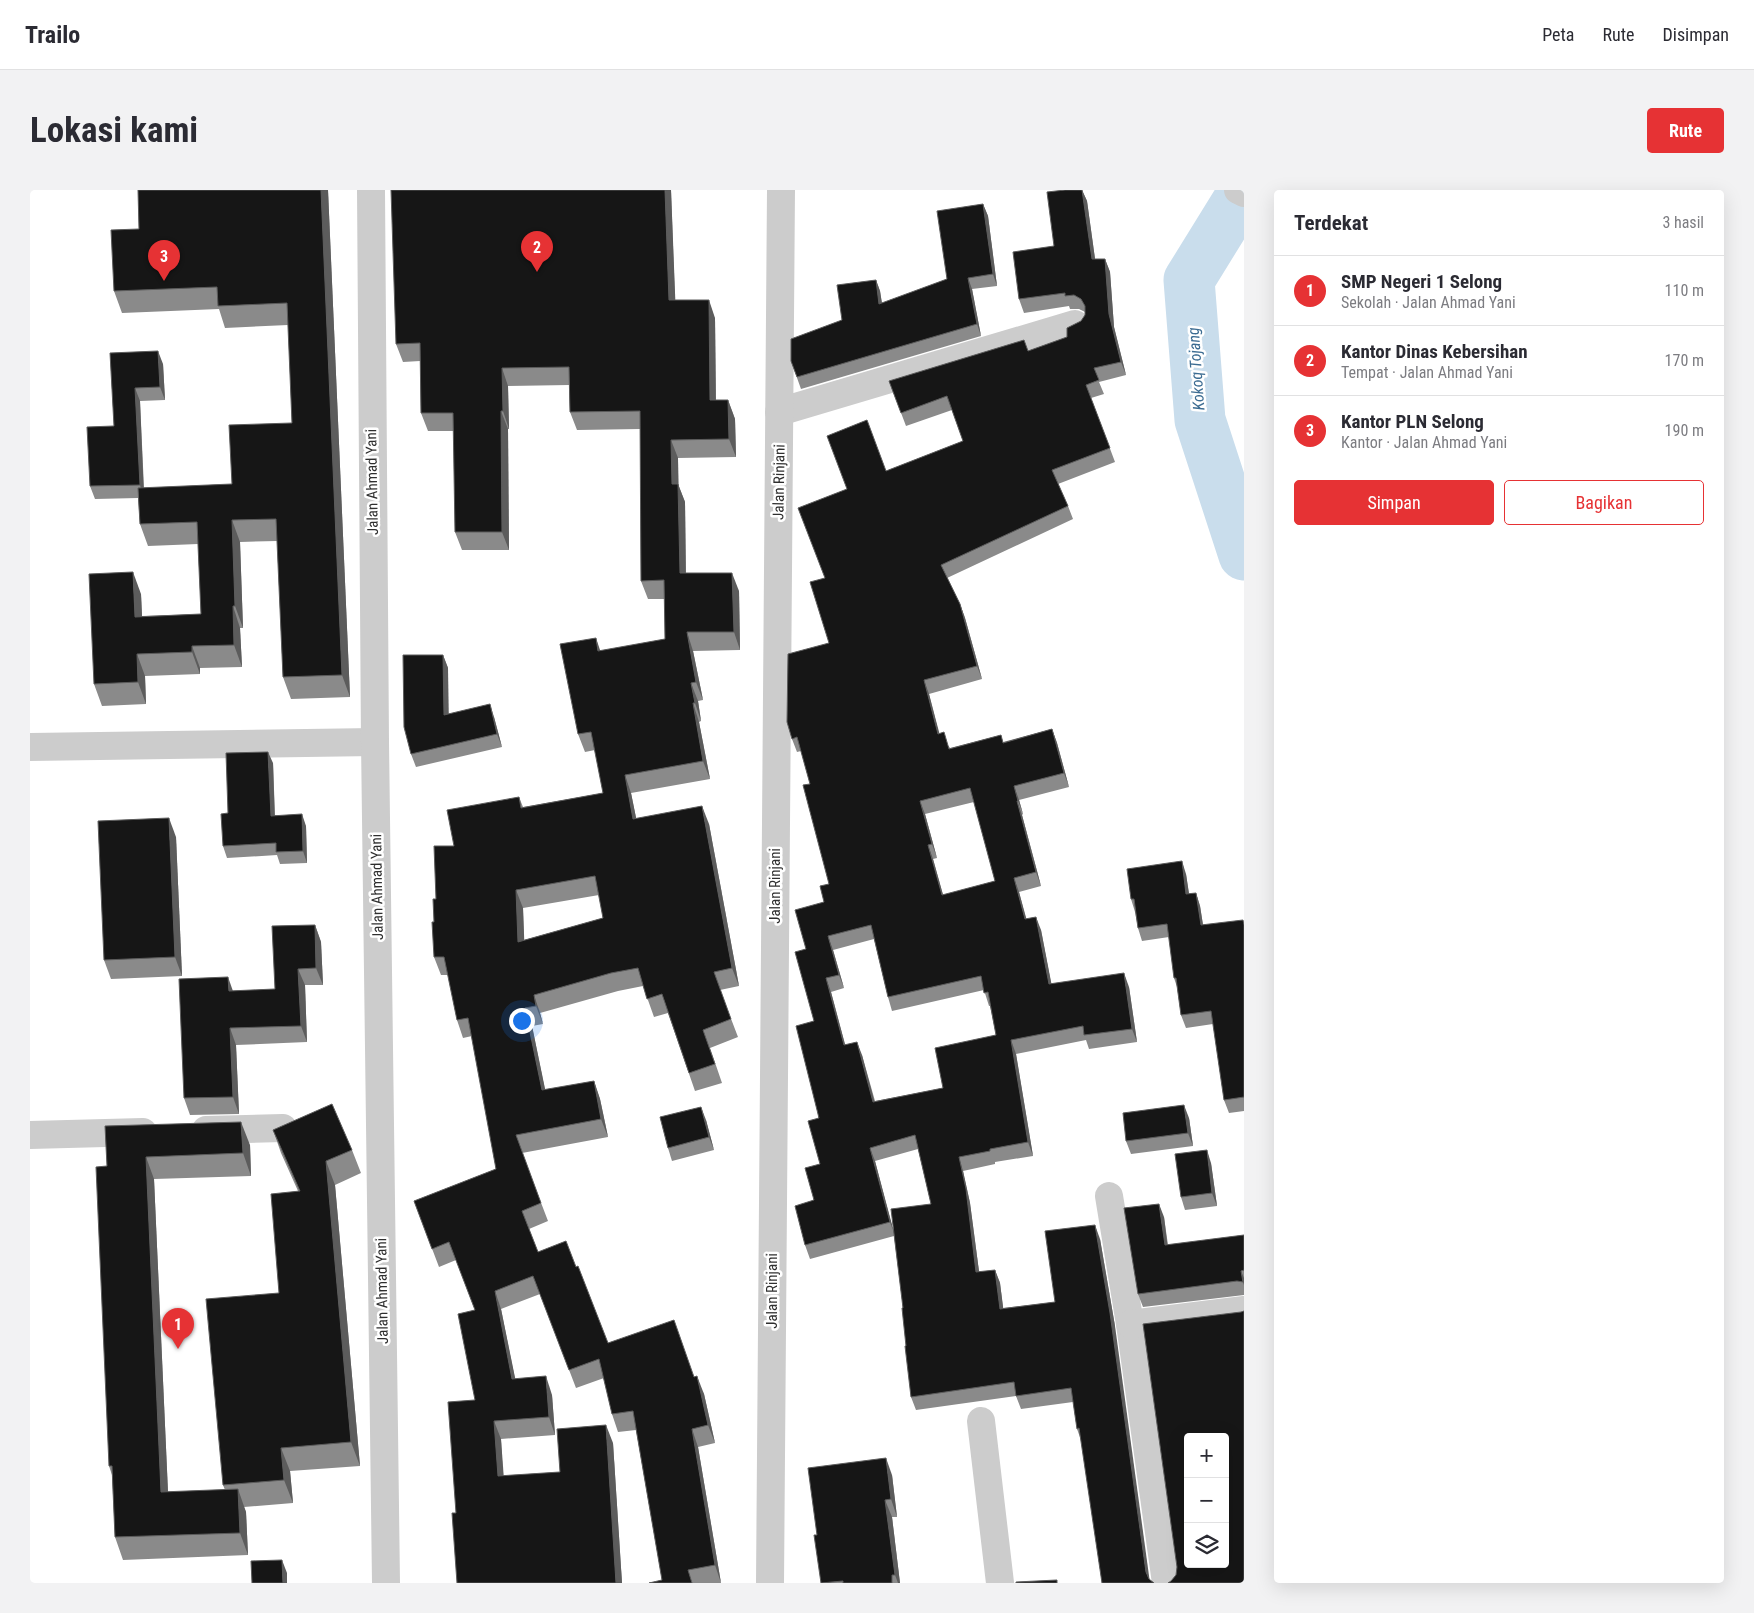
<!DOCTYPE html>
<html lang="id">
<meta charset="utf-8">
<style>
body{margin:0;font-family:"Roboto Condensed",sans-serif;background:#f2f2f3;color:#2b2b33}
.controls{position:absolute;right:15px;bottom:15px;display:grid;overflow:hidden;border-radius:5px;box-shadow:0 5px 20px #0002}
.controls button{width:45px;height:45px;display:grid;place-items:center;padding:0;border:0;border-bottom:1px solid #e1e1e2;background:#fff;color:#2b2b33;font:25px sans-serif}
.you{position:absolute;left:491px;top:830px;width:18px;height:18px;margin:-12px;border:4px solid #fff;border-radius:50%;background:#1a73e8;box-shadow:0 0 0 8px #1a73e833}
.badge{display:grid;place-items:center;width:32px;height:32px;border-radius:50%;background:#e63234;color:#fff;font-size:16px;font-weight:700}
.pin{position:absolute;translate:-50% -41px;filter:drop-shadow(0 1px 2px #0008)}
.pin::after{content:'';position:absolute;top:26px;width:18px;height:15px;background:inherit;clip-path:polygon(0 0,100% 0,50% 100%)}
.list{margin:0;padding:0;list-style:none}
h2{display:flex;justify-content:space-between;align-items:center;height:65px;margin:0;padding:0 20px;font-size:21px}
h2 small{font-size:16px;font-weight:400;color:#7c7c81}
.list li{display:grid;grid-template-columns:32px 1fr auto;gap:15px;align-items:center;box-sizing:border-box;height:70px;padding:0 20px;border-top:1px solid #e1e1e2}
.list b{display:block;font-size:19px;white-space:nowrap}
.list p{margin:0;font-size:16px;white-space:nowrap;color:#7c7c81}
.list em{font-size:16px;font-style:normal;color:#7c7c81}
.actions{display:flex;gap:10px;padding:15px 20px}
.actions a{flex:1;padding:11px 0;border:1px solid #e63234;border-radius:5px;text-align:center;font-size:18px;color:#e63234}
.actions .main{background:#e63234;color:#fff}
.icon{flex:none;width:28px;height:28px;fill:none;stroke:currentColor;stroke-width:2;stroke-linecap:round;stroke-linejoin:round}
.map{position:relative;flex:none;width:1214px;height:1393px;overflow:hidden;border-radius:5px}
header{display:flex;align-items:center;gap:30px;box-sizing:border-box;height:70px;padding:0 25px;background:#fff;border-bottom:1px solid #e1e1e2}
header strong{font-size:24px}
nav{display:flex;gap:28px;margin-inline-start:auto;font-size:18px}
.intro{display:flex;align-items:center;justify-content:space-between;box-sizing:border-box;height:120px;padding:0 30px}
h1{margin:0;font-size:35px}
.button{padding:12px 22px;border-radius:5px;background:#e63234;color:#fff;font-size:18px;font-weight:700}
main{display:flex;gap:30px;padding:0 30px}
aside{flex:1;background:#fff;border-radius:5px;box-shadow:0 5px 20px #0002}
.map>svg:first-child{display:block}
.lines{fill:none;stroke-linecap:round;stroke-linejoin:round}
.river{stroke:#c9ddec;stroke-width:51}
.minor{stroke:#ccc;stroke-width:28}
.tertiary{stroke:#ccc;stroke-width:28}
.wall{fill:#8a8a8a;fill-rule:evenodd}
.shaded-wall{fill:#5c5c5c}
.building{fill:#161616;stroke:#5c5c5c;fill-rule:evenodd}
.labels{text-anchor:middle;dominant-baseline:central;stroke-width:5;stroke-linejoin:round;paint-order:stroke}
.street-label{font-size:15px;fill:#2f2f2f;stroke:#fff}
.water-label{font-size:16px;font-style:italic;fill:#3c6c92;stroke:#fff}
</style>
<header>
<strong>Trailo</strong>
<nav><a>Peta</a><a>Rute</a><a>Disimpan</a></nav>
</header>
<div class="intro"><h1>Lokasi kami</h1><a class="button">Rute</a></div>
<main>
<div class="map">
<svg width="1214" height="1393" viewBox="0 0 1214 1393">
<rect width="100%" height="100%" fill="#fff"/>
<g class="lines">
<polyline class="river" points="1214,1 1159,90 1170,230 1214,365"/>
<g class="minor">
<polyline points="749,222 1045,134"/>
<polyline points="0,557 345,552"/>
<polyline points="176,940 253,938"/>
<polyline points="0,945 113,942"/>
<polyline points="1079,1006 1100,1134 1136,1393"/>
<polyline points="1100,1134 1214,1120"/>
<polyline points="951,1231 970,1393"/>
</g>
<g class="tertiary">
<polyline points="341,0 345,552 356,1393"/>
<polyline points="1208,0 1214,3"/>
<polyline points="740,1393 751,0"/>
</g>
</g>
<g class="wall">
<polygon points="108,0 298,0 320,507 261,509 253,487 247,351 210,352 213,438 210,438 212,477 170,478 170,484 115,486 116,514 72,516 64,494 111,404 112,426 171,424 168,354 118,356 110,334 108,308 65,309 60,296 84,236 80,163 133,174 135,210 110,211 114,298 202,294 262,233 258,135 195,138 189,119 92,123 84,101 109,39"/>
<path d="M641 0 645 110 685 128 686 210H698L705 229 706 267 648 268V294L655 312 656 383 709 401 710 460 663 461 673 510 668 511 671 531 669 532 680 589 601 603 606 628 679 634 709 796 690 800 708 847 680 858 692 893 665 901 638 823 624 827 613 796 588 801 510 823 513 834 502 836 515 900 564 891 570 909 578 947 492 963 518 1031 499 1039 508 1062 578 1153 664 1187 674 1204 685 1253 668 1257 691 1393H619L632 1390 606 1240 588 1242 582 1224 574 1188 546 1198 510 1104 471 1119 485 1189 522 1205 525 1245 471 1249 473 1286 530 1282 583 1253 592 1393H427L426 1323 445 1210V1120L426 1070 409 1077 384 1011 466 979 442 846 433 848 427 830 418 785H411L404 767V732L406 709 424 656 489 607 493 617 573 603 565 560 555 562 548 544 571 461 635 449V409H618L611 391 610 239 547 240 540 222 539 195 478 196 479 239H478L479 360H432L425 342 424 241H398L391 223 390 171 373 172 366 154ZM569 705 573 728 494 750 493 718Z"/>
<path d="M1052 0 1057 11 1065 69H1075L1080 82 1084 137 1096 185 1069 192 1074 204 1061 208 1085 272 1028 294 1038 316 1043 329 917 388 930 414 935 428 952 489 899 504 909 544 920 558 971 545 973 552 1022 539 1027 553 1039 597 989 610 993 624 992 625 1011 696 989 702 996 729 1011 740 1021 793 1099 797 1107 852 1059 859 1056 850 986 864 1003 966 965 972V974L933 981 940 1013 949 1082 965 1080 970 1093 973 1118 1025 1112 1070 1049 1085 1136 1072 1393 1051 1250 1047 1239 1043 1212 991 1219 986 1206 886 1220 881 1207 873 1118 864 1046 780 1069 775 1055 790 974 784 831 776 759 794 712 799 694 780 594 771 561 767 562 762 549 799 453 795 388 856 281 933 251 922 220 876 236 859 191 998 161 1037 147 1051 131 1055 125V122L1049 119H1040L1039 116 994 123 989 109 1024 56ZM944 612 965 691 913 705 903 669 907 668 895 624ZM844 749 858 807 862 821 954 800 959 816H960L966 845 913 898 845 911 832 865 815 855 801 802 814 798 803 760ZM888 959 901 1014 863 1040 845 971Z"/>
<polygon points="953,14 958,26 967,96 942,99 951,146 771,199 761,171 812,130 846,90 850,101 852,114 917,89"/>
<polygon points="413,465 418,478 418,524 464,527 472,557 386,577 381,564"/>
<polygon points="243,573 245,625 276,636 277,673 250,674 247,665 197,668 193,656 198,623"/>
<polygon points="146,647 152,786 81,789 74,770"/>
<polygon points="1156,684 1159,704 1166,703 1170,716 1173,735 1214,732 1214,921 1199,923 1194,910 1183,834 1156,838 1151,825 1147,797 1144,788 1139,747 1112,751 1108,738 1105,722 1101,709"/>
<polygon points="285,735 291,752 293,795 275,795 277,852 206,855 209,924 160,925 154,908 203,801 245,799"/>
<polygon points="1159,928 1163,956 1101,964 1096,951"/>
<polygon points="676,930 684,960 642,971 638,958"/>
<polygon points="75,936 220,955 221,986 124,989 138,1302 195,1300 193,1295 249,1103 268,1001 251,963 243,940 322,960 331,983 305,995 330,1276 260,1281 263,1313 214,1317 216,1322 218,1365 93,1370 85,1347 82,1285 79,1276 77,976"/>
<polygon points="1181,973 1187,1016 1155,1020 1151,1007"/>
<polygon points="1134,1027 1138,1055 1214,1045 1214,1105 1113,1117 1108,1104"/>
<polygon points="862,1285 867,1327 862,1327 870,1393 791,1393 787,1345"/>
</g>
<g class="shaded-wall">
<polygon points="291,0 298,0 320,507 312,485"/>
<polygon points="635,0 641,0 646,128 639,110"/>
<polygon points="1052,0 1057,11 1067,83 1062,69"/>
<polygon points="953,14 958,26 967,96 963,84"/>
<polygon points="1075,69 1080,82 1084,137 1096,185 1091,172 1079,124"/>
<polygon points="938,88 942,99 951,146 947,134"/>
<polygon points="846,90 850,101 854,126 849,114"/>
<polygon points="679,110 685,128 686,228 680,210"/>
<polygon points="128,161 133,174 135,210 130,197"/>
<polygon points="472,178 478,196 479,239 473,221"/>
<polygon points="105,198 110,211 114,308 110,295"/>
<polygon points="698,210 705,229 706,267 699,249"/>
<polygon points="471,221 478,239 479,360 472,342"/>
<polygon points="641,250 648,268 649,312 642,294"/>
<polygon points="648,294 655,312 656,401 650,383"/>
<polygon points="202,330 210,352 213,438 205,416"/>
<polygon points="103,382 111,404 113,448 105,427"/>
<polygon points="702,383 709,401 710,460 704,442"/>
<polygon points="930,414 935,428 952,489 947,476"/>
<polygon points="203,416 210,438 212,477 204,455"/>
<polygon points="657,442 663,461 673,510 666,492"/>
<polygon points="566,448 572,466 568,461"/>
<polygon points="162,456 170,478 170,484 162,462"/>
<polygon points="107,464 115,486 116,514 108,492"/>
<polygon points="413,465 418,478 419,538 414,525"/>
<polygon points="894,490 899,504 913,557 908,544"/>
<polygon points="661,493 668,511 671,531 665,513"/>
<polygon points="663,513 669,532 680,589 673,571"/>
<polygon points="460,514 464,527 472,557 467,544"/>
<polygon points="1022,539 1027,553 1039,597 1034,583"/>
<polygon points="238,562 243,573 245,637 241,626"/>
<polygon points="595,585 601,603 610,647 603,629"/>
<polygon points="984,596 989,610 993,624 988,611"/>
<polygon points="890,611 895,624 907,668 902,654"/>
<polygon points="987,611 992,625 1011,696 1006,682"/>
<polygon points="672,616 679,634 709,796 702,778"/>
<polygon points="272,624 276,636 277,673 273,661"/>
<polygon points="139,628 146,647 152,786 145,767"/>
<polygon points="898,655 903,669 917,719 912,705"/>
<polygon points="1152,671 1156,684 1161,717 1156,704"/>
<polygon points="984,688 989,702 1000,742 995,729"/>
<polygon points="486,700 493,718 495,770 488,752"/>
<polygon points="1166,703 1170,716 1175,748 1171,735"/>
<polygon points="1006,727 1011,740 1024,807 1019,794"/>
<polygon points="285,735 291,752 293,795 286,778"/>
<polygon points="798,746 803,760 814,798 809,785"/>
<polygon points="268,779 275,795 277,852 271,836"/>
<polygon points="1094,783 1099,797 1107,852 1102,839"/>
<polygon points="198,787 204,804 199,801"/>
<polygon points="796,788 801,802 819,869 814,855"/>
<polygon points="504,805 510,823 513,834 506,816"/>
<polygon points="495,818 502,836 519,918 512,900"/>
<polygon points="200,838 206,855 209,924 203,907"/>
<polygon points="981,850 986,864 1003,966 998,952"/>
<polygon points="827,852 832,865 848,925 843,912"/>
<polygon points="564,891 570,909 578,947 571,929"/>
<polygon points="1154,915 1159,928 1163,956 1158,943"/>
<polygon points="671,917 676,930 684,960 679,947"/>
<polygon points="211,932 220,955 221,986 213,963"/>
<polygon points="840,958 845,971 865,1046 860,1032"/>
<polygon points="1177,960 1181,973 1187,1016 1182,1003"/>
<polygon points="116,967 124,989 139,1325 131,1302"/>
<polygon points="929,967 933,981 940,1013 951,1096 946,1082"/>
<polygon points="296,971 305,995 330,1276 321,1252"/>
<polygon points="1129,1014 1134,1027 1139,1068 1135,1055"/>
<polygon points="1065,1035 1070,1049 1085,1136 1120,1393 1116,1382"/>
<polygon points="965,1080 970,1093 975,1132 970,1119"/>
<polygon points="1211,1081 1214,1088 1214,1095 1213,1092"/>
<polygon points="465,1101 471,1119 489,1207 482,1189"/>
<polygon points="516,1186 522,1205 525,1245 519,1227"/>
<polygon points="667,1186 674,1204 685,1253 678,1235"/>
<polygon points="464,1231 471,1249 475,1304 468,1286"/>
<polygon points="576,1235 583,1253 592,1393 586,1393"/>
<polygon points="662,1239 668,1257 691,1393 685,1375"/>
<polygon points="251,1258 260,1281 263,1313 254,1290"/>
<polygon points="856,1268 862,1285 867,1327 861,1309"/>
<polygon points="208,1299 216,1322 218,1365 210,1343"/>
<polygon points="855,1310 862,1327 870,1393 868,1393 865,1385"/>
<polygon points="252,1370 257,1383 257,1393 253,1393"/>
</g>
<g class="building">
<polygon points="108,0 291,0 312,485 253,487 246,329 202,330 205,416 203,416 204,455 162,456 162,462 107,464 108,492 64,494 59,384 103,382 105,427 171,424 167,332 110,334 108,298 202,294 199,235 262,233 257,113 188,116 187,97 84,101 81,40 109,39"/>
<path d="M361 0H635L639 110H679L680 210H698L699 249 641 250 642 294H648L650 383H702L704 442H657L666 492 661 493 665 513H663L673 571 595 585 603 629 672 616 702 778 684 782 701 829 673 840 685 874 659 883 632 804 617 809 608 778 581 783 504 805 506 816 495 818 512 900 564 891 571 929 486 945 511 1013 492 1021 508 1062 536 1051 546 1077 548 1076 578 1153 644 1130 664 1187 667 1186 678 1235 662 1239 685 1375 658 1380 662 1393H619L632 1390 603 1221 582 1224 569 1169 539 1180 503 1086 465 1101 482 1189 516 1186 519 1227 464 1231 468 1286 530 1282 527 1239 576 1235 586 1393H427L422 1323H426L418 1212 445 1210 428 1124 445 1120 419 1052 402 1059 384 1011 466 979 438 828 427 830 414 767H404L402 732H404L403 709H406L404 656H424L417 620 489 607 491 618 573 603 561 542 548 544 530 454 566 448 568 461 635 449 634 390 611 391 610 221 540 222 539 177 472 178 473 221H471L472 342H425L423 223H391L390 153 366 154ZM565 686 573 728 488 752 486 700Z"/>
<path d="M1035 0H1052L1062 69H1075L1079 124 1091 172 1064 178 1069 190 1056 195 1080 258 1022 280 1038 316 911 375 930 414 947 476 894 490 908 544 914 542 919 559 971 545 973 553 1022 539 1034 583 984 596 988 611H987L1006 682 984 688 995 729 1006 727 1019 794 1094 783 1102 839 1054 845 1053 836 981 850 998 952 960 959V961L929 967 936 999 946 1082 965 1080 970 1119 1025 1112 1015 1041 1065 1035 1080 1123 1116 1382 1119 1389 1124 1393H1072L1049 1238 1047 1239 1041 1198 986 1206 984 1192 881 1207 875 1156H876L872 1118H873L861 1019 901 1014 885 945 840 958 860 1032 775 1055 765 1016 784 1010 775 978 790 974 778 931 789 928 766 836 784 831 765 762 776 759 765 720 794 712 790 696 799 694 773 595 780 594 767 547 762 549 757 532 758 464 799 453 780 392 795 388 768 318 817 299 797 246 837 230 856 281 933 251 917 206 871 223 859 191 994 150 998 161 1037 147V138L1051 131 1055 125V116L1051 109 1044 105 1035 106V103L989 109 983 62 1024 56 1017 2ZM940 598 965 691 912 705 898 655 902 654 890 611ZM841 735 858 807 951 786 954 803 958 802 966 845 905 858 913 898 843 912 827 852 814 855 796 788 809 785 798 746Z"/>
<polygon points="953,14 963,84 938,88 947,134 767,187 761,171 761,149 812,130 807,95 846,90 849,114 917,89 907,21"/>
<polygon points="128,161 130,197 105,198 110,295 60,296 57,237 84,236 80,163"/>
<polygon points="373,465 413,465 414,525 460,514 467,544 381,564 374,537"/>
<polygon points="238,562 241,626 272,624 273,661 246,662 246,653 193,656 191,624 198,623 196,563"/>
<polygon points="139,628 145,767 74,770 68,631"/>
<polygon points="1152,671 1156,704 1166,703 1171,735 1213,730 1214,735 1214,907 1194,910 1181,821 1151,825 1146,788 1144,788 1137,734 1108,738 1104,709 1101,709 1097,679"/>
<polygon points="285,735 286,778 268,779 271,836 200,838 203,907 154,908 149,789 198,787 199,801 245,799 242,736"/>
<polygon points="302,914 322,960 296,971 321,1252 251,1258 254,1290 193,1295 176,1109 249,1103 241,1004 270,1001 243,940"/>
<polygon points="1154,915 1158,943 1096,951 1093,923"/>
<polygon points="671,917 679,947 638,958 630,927"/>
<polygon points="211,932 213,963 116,967 131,1302 208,1299 210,1343 85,1347 82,1276 79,1276 66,977 77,976 75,936"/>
<polygon points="1177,960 1182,1003 1151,1007 1145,964"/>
<polygon points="1129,1014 1135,1055 1214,1045 1214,1080 1211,1081 1213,1092 1207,1091 1108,1104 1094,1018"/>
<path d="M1214 1121V1393H1138L1141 1391 1146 1385 1147 1377 1113 1134 1211 1122ZM1158 1247H1195V1374H1158Z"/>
<polygon points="856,1268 861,1309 855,1310 865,1385 862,1385 862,1393 813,1393 813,1391 791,1393 784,1345 787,1345 778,1278"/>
<polygon points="252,1370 253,1393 222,1393 221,1371"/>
<polygon points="1027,1390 1027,1393 986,1393 986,1392"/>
</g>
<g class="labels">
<g class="street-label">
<text transform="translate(342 292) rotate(-91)">Jalan Ahmad Yani</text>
<text transform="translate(749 292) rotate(-89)">Jalan Rinjani</text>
<text transform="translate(745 696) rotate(-90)">Jalan Rinjani</text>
<text transform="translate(347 697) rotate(-91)">Jalan Ahmad Yani</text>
<text transform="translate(352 1101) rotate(-91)">Jalan Ahmad Yani</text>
<text transform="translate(742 1101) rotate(-90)">Jalan Rinjani</text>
</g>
<g class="water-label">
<text transform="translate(1166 179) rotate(-94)">Kokoq Tojang</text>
</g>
</g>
</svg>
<div class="controls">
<button>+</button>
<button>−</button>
<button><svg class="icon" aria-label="layers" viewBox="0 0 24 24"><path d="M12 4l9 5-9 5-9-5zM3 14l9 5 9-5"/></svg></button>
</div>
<div class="you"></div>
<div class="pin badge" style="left:148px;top:1159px">1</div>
<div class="pin badge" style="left:507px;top:82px">2</div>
<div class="pin badge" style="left:134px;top:91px">3</div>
</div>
<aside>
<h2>Terdekat<small>3 hasil</small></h2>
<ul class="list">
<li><span class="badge">1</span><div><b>SMP Negeri 1 Selong</b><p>Sekolah · Jalan Ahmad Yani</p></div><em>110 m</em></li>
<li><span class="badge">2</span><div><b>Kantor Dinas Kebersihan</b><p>Tempat · Jalan Ahmad Yani</p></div><em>170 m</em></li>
<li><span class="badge">3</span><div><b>Kantor PLN Selong</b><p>Kantor · Jalan Ahmad Yani</p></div><em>190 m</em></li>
</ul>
<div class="actions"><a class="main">Simpan</a><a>Bagikan</a></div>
</aside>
</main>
